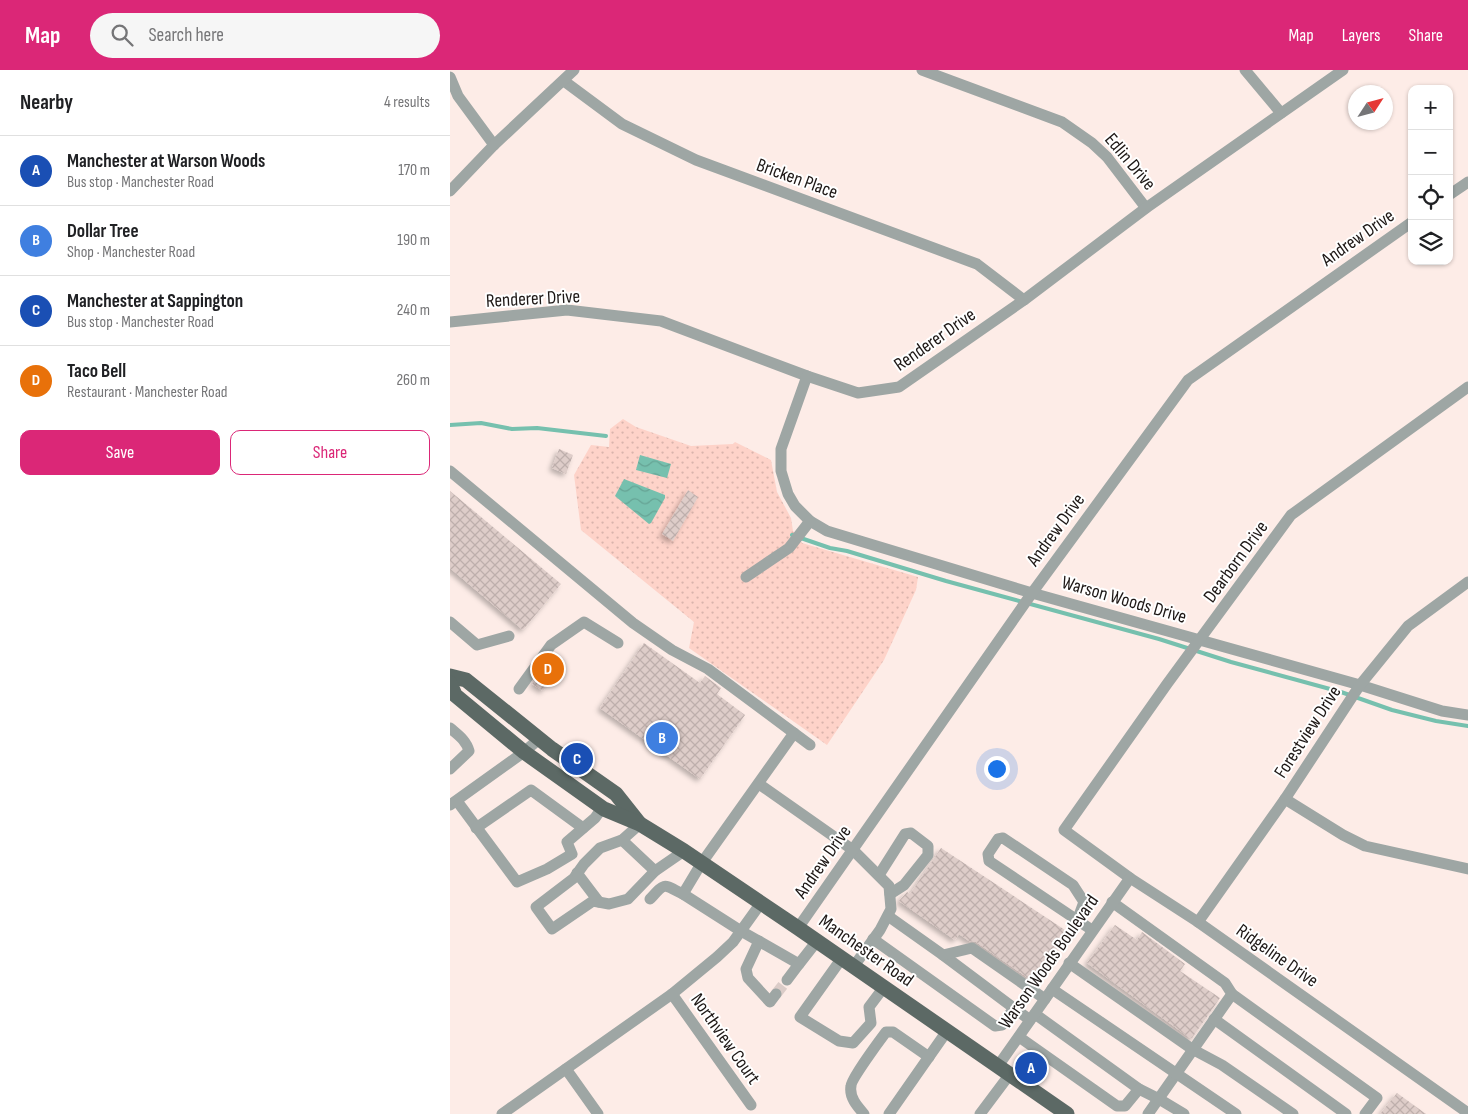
<!DOCTYPE html>
<meta charset="utf-8">
<style>
body{margin:0;font-family:"Sofia Sans Condensed",sans-serif;background:#f6f6f6;color:#202124}
.controls{position:absolute;right:15px;top:15px;display:grid;overflow:hidden;border-radius:10px;box-shadow:0 1px 4px #0004}
.controls button{width:45px;height:45px;display:grid;place-items:center;padding:0;border:0;border-bottom:1px solid #e0e0e0;background:#fff;color:#202124;font:25px sans-serif}
.compass{position:absolute;left:898px;top:15px;width:45px;height:45px;border-radius:50%;background:#fff;box-shadow:0 1px 4px #0004;rotate:54deg}
.you{position:absolute;left:546px;top:698px;width:18px;height:18px;margin:-12px;border:4px solid #fff;border-radius:50%;background:#1a73e8;box-shadow:0 0 0 8px #1a73e833}
.badge{display:grid;place-items:center;width:32px;height:32px;border-radius:50%;background:#db2777;color:#fff;font-size:16px;font-weight:700}
.pin{position:absolute;translate:-50% -50%;border:2px solid #fff;box-shadow:0 1px 5px #0006}
.list{margin:0;padding:0;list-style:none}
h2{display:flex;justify-content:space-between;align-items:center;height:65px;margin:0;padding:0 20px;font-size:21px}
h2 small{font-size:16px;font-weight:400;color:#757577}
.list li{display:grid;grid-template-columns:32px 1fr auto;gap:15px;align-items:center;box-sizing:border-box;height:70px;padding:0 20px;border-top:1px solid #e0e0e0}
.list b{display:block;font-size:19px;white-space:nowrap}
.list p{margin:0;font-size:16px;white-space:nowrap;color:#757577}
.list em{font-size:16px;font-style:normal;color:#757577}
.actions{display:flex;gap:10px;padding:15px 20px}
.actions a{flex:1;padding:11px 0;border:1px solid #db2777;border-radius:10px;text-align:center;font-size:18px;color:#db2777}
.actions .main{background:#db2777;color:#fff}
.icon{flex:none;width:28px;height:28px;fill:none;stroke:currentColor;stroke-width:2;stroke-linecap:round;stroke-linejoin:round}
.map{position:relative;flex:none;width:1018px;height:1044px;overflow:hidden}
header{display:flex;align-items:center;gap:30px;box-sizing:border-box;height:70px;padding:0 25px;background:#db2777;color:#fff}
header strong{font-size:24px}
nav{display:flex;gap:28px;margin-inline-start:auto;font-size:18px}
.search{width:350px;height:45px;background:#f6f6f6;display:flex;align-items:center;gap:12px;box-sizing:border-box;padding:0 18px;border-radius:28px;color:#757577;font-size:19px}
main{display:flex}
aside{flex:1;background:#fff}
.map>svg:first-child{display:block}
.park{fill:url(#park-dots)}
.water{fill:url(#water-waves)}
.lines{fill:none;stroke-linecap:round;stroke-linejoin:round}
.stream{stroke:#76c0ae;stroke-width:4}
.building{fill:url(#building-cross-hatch);filter:url(#shadow)}
.minor-tunnel{stroke:#dbccc8;stroke-width:11;stroke-dasharray:11 5.5;stroke-linecap:butt}
.minor{stroke:#9ea6a4;stroke-width:11}
.major{stroke:#5c6965;stroke-width:15}
.labels{text-anchor:middle;dominant-baseline:central;stroke-width:4;stroke-linejoin:round;paint-order:stroke}
.street-label{font-size:19px;fill:#1d1715;stroke:#fff}
</style>
<header>
<strong>Map</strong>
<div class="search"><svg class="icon" aria-label="search" viewBox="0 0 24 24"><circle cx="10" cy="10" r="6"/><path d="M15 15l6 6"/></svg>Search here</div>
<nav><a>Map</a><a>Layers</a><a>Share</a></nav>
</header>
<main>
<aside>
<h2>Nearby<small>4 results</small></h2>
<ul class="list">
<li><span class="badge" style="background:#1a4fb4">A</span><div><b>Manchester at Warson Woods</b><p>Bus stop · Manchester Road</p></div><em>170 m</em></li>
<li><span class="badge" style="background:#3f7fe0">B</span><div><b>Dollar Tree</b><p>Shop · Manchester Road</p></div><em>190 m</em></li>
<li><span class="badge" style="background:#1a4fb4">C</span><div><b>Manchester at Sappington</b><p>Bus stop · Manchester Road</p></div><em>240 m</em></li>
<li><span class="badge" style="background:#e8710a">D</span><div><b>Taco Bell</b><p>Restaurant · Manchester Road</p></div><em>260 m</em></li>
</ul>
<div class="actions"><a class="main">Save</a><a>Share</a></div>
</aside>
<div class="map">
<svg width="1018" height="1044" viewBox="0 0 1018 1044">
<defs>
<pattern id="park-dots" width="8" height="8" patternUnits="userSpaceOnUse" patternTransform="scale(1.25)"><rect width="8" height="8" fill="#fed3c9"/><path d="M2 2h.1M6 6h.1" fill="none" stroke="#d9b4ac" stroke-width="1.8" stroke-linecap="round"/></pattern>
<pattern id="water-waves" width="16" height="10" patternUnits="userSpaceOnUse" patternTransform="scale(1.25)"><rect width="16" height="10" fill="#76c0ae"/><path d="M0 5q4-4 8 0t8 0" fill="none" stroke="#66a495"/></pattern>
<pattern id="building-cross-hatch" width="8" height="8" patternUnits="userSpaceOnUse" patternTransform="scale(1.25)"><rect width="8" height="8" fill="#decdc9"/><path d="M0 0l8 8M0 8l8-8" fill="none" stroke="#beafac"/></pattern>
<filter id="shadow"><feDropShadow dx="-3" dy="3" stdDeviation="2.5" flood-color="#0004"/></filter>
</defs>
<rect width="100%" height="100%" fill="#fdece7"/>
<polygon class="park" points="173,349 186,357 241,376 283,374 285,372 321,390 327,422 341,448 343,461 352,473 468,507 466,520 434,590 377,675 239,578 244,552 131,460 124,405 141,375 159,377 160,359"/>
<g class="water">
<polygon points="190,385 221,394 217,408 186,400"/>
<polygon points="174,409 215,425 215,428 201,453 199,454 165,426"/>
</g>
<g class="lines">
<g class="stream">
<polyline points="0,355 31,353 62,359 87,358 156,366"/>
<polyline points="342,465 380,478 397,481 496,511 709,569 781,592 891,622 942,640 986,651 1018,656"/>
</g>
</g>
<g class="building">
<polygon points="109,379 123,385 116,404 102,398"/>
<polygon points="238,420 248,427 223,471 212,464"/>
<polygon points="0,421 111,514 73,560 0,498"/>
<polygon points="194,573 250,613 255,606 271,618 267,624 295,645 250,709 150,638"/>
<polygon points="104,583 114,590 93,621 82,614"/>
<polygon points="491,778 618,862 584,912 526,872 519,871 509,864 505,870 449,831 457,822 460,824"/>
<polygon points="665,855 687,870 692,862 735,894 730,901 770,928 742,968 740,968 637,893"/>
<polygon points="947,1023 976,1044 930,1044"/>
</g>
<g class="lines">
<polyline class="minor-tunnel" points="326,924 337,910"/>
<g class="minor">
<polyline points="472,0 612,52 642,73 657,87 696,138"/>
<polyline points="795,0 831,43"/>
<polyline points="0,7 8,26 44,75"/>
<polyline points="114,11 172,54 246,90 527,194 574,230"/>
<polyline points="0,121 44,75 124,0"/>
<polyline points="999,125 1018,112"/>
<polyline points="0,252 117,240 211,251 357,306 408,323 449,317 574,230 696,138 893,0"/>
<polyline points="357,306 331,379 331,401 338,424 345,436 360,451 377,461 582,523 910,615 992,641 1018,645"/>
<polyline points="1018,317 841,445 717,614 614,760 680,808 748,852 1018,1043"/>
<polyline points="0,401 183,553 222,580 258,599 360,675"/>
<polyline points="296,507 339,478 360,451"/>
<polyline points="0,552 27,575 59,566"/>
<polyline points="69,619 101,575 134,552 168,573"/>
<path d="M0 658C8 665 16 670 19 681L0 699"/>
<polyline points="309,714 403,780 439,816 441,839 430,860 404,896"/>
<polyline points="835,729 893,765 915,776 1018,799"/>
<polyline points="7,731 67,812 97,799 122,784 117,772 145,748 152,738"/>
<polyline points="0,735 74,682 89,669"/>
<polyline points="190,754 172,770 150,778 134,794 124,808 86,837 102,859 143,831 159,834 178,829 205,801 234,781"/>
<polyline points="26,758 81,720 133,758"/>
<polyline points="172,770 205,801"/>
<polyline points="127,803 149,832"/>
<polyline points="429,805 455,764 461,763 478,776 478,785 454,815 440,824"/>
<polyline points="233,824 291,861 349,894 367,871"/>
<path d="M200 829C216 812 212 814 233 824L251 794 344 663"/>
<polyline points="662,832 775,913 782,924 698,1044"/>
<polyline points="438,846 493,885 580,950"/>
<polyline points="627,851 634,832 623,815 553,768 548,769 538,784 539,791 642,860"/>
<polyline points="748,852 835,729 910,615 958,556 1018,512"/>
<polyline points="348,858 582,523 738,310 962,152"/>
<polyline points="423,869 545,956 552,955 564,938"/>
<polyline points="309,871 296,899 298,908 320,932 326,924"/>
<polyline points="493,885 522,878 595,929"/>
<polyline points="392,888 350,947 389,971 403,973 421,953 419,937 434,917"/>
<polyline points="619,893 742,979 772,995 843,1044"/>
<polyline points="337,910 349,894"/>
<polyline points="602,919 786,1044"/>
<polyline points="222,924 301,1035"/>
<polyline points="782,924 927,1028 915,1044"/>
<polyline points="585,944 689,1019 709,1029 734,1044"/>
<polyline points="764,949 896,1044"/>
<polyline points="569,967 667,1036 675,1036 689,1019"/>
<polyline points="548,996 680,808"/>
<polyline points="116,999 148,1044"/>
<polyline points="52,1044 222,924 267,887 283,872 311,833"/>
<path d="M414 1044C407 1036 399 1027 401 1016 401 1009 430 970 436 962H443L479 987"/>
<polyline points="439,1044 497,961"/>
<polyline points="530,1044 560,1004"/>
</g>
<g class="major">
<polyline points="0,606 16,610 102,679 166,724 189,753"/>
<polyline points="0,613 5,625 74,682 154,739 190,754 234,781 348,858 617,1044"/>
</g>
</g>
<g class="labels">
<g class="street-label">
<text transform="translate(680 92) rotate(50)">Edlin Drive</text>
<text transform="translate(347 109) rotate(20)">Bricken Place</text>
<text transform="translate(908 168) rotate(-35)">Andrew Drive</text>
<text transform="translate(83 229) rotate(-3)">Renderer Drive</text>
<text transform="translate(485 270) rotate(-35)">Renderer Drive</text>
<text transform="translate(606 460) rotate(-54)">Andrew Drive</text>
<text transform="translate(786 492) rotate(-54)">Dearborn Drive</text>
<text transform="translate(674 530) rotate(16)">Warson Woods Drive</text>
<text transform="translate(858 662) rotate(-57)">Forestview Drive</text>
<text transform="translate(373 792) rotate(-55)">Andrew Drive</text>
<text transform="translate(416 881) rotate(35)">Manchester Road</text>
<text transform="translate(827 886) rotate(35)">Ridgeline Drive</text>
<text transform="translate(599 892) rotate(-55)">Warson Woods Boulevard</text>
<text transform="translate(275 969) rotate(55)">Northview Court</text>
</g>
</g>
</svg>
<div class="controls">
<button>+</button>
<button>−</button>
<button><svg class="icon" aria-label="locate" viewBox="0 0 24 24"><circle cx="12" cy="12" r="6"/><path d="M12 2v4M12 18v4M2 12h4M18 12h4"/></svg></button>
<button><svg class="icon" aria-label="layers" viewBox="0 0 24 24"><path d="M12 4l9 5-9 5-9-5zM3 14l9 5 9-5"/></svg></button>
</div>
<svg class="compass" viewBox="-18 -18 36 36"><path d="M0-13l5 13h-10z" fill="#e53935"/><path d="M0 13l5-13h-10z" fill="#757577"/></svg>
<div class="you"></div>
<div class="pin badge" style="left:581px;top:998px;background:#1a4fb4">A</div>
<div class="pin badge" style="left:212px;top:668px;background:#3f7fe0">B</div>
<div class="pin badge" style="left:127px;top:689px;background:#1a4fb4">C</div>
<div class="pin badge" style="left:98px;top:599px;background:#e8710a">D</div>
</div>
</main>
